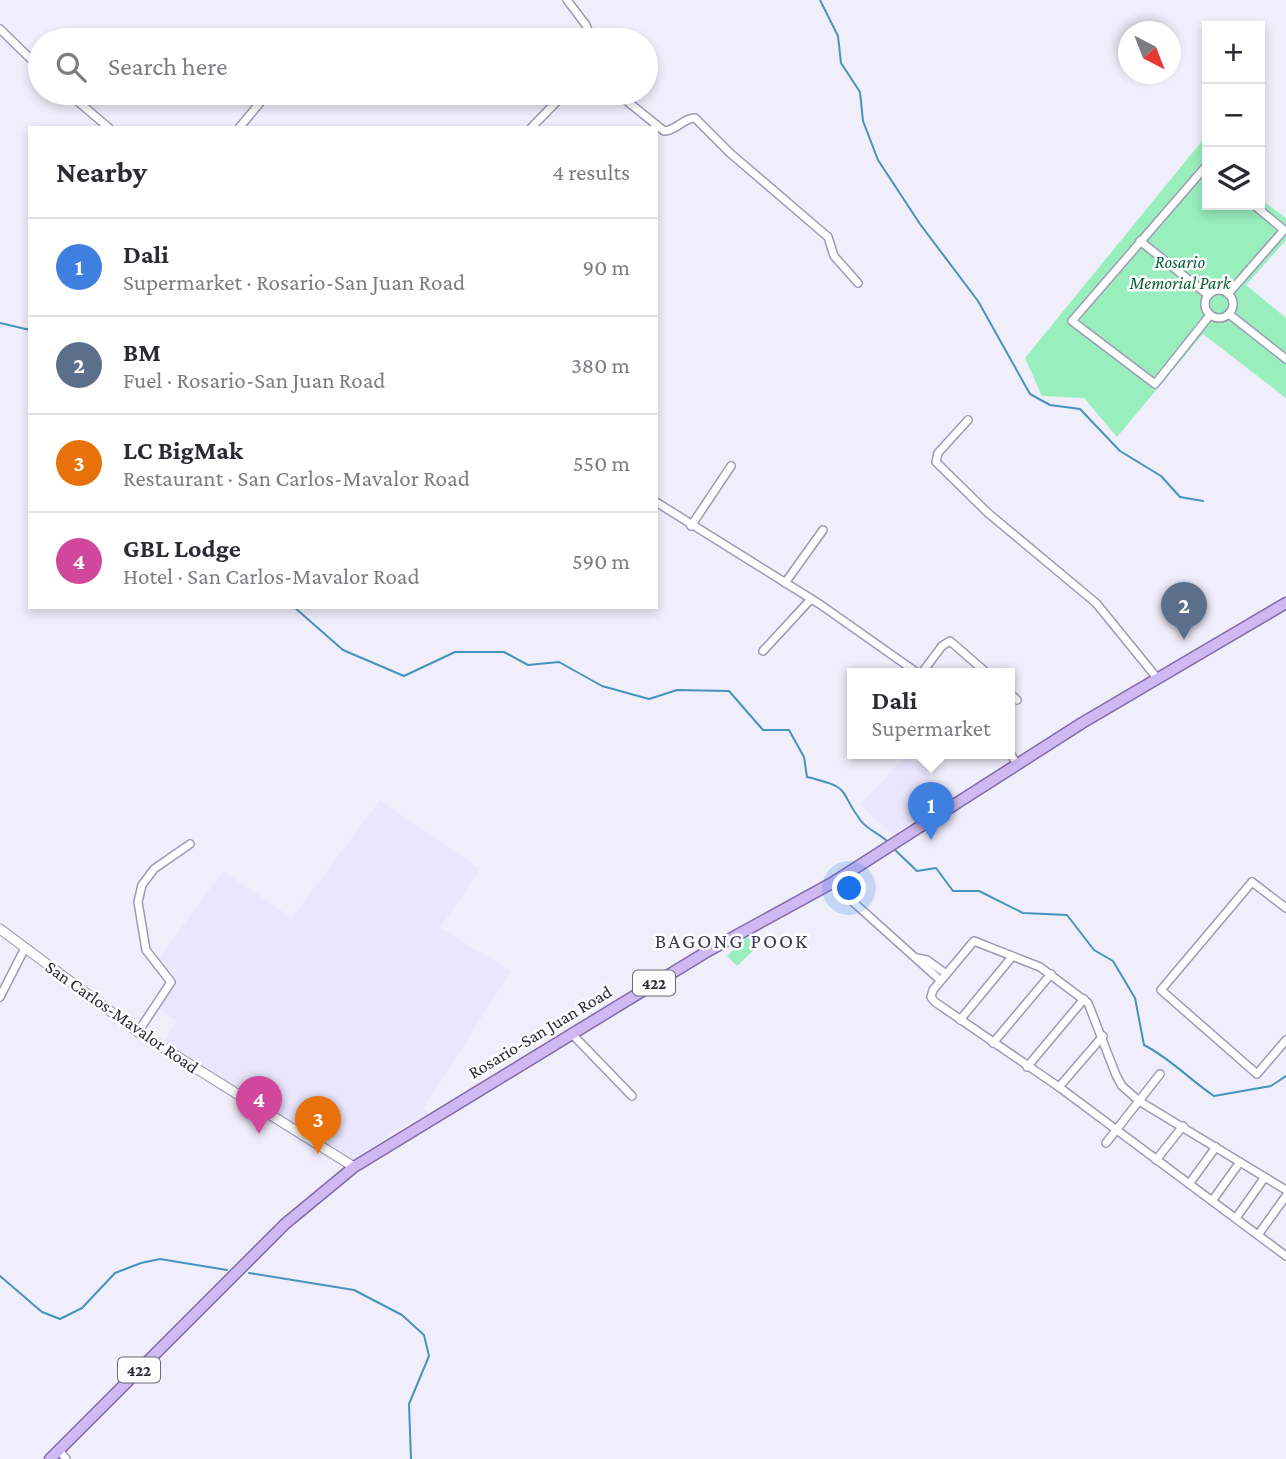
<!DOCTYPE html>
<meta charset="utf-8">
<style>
body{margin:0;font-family:"Crimson Pro",serif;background:#f7f7f7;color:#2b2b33}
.controls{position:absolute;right:21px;top:21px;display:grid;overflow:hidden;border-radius:0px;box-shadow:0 4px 10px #0003}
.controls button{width:63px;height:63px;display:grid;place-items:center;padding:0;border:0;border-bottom:2px solid #e1e1e2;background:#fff;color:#2b2b33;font:35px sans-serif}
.compass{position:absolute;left:1118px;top:21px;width:63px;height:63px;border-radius:50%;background:#fff;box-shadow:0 4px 10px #0003;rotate:138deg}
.you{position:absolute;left:850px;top:889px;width:24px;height:24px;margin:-18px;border:5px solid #fff;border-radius:50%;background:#1a73e8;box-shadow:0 0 0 10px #1a73e833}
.badge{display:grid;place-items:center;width:46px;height:46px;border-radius:50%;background:#bd321a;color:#fff;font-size:23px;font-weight:700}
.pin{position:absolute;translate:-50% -58px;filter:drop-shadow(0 2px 4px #0008)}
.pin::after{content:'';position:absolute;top:37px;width:24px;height:21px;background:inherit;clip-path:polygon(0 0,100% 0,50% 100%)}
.popup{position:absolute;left:847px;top:668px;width:168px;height:91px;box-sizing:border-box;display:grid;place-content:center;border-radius:0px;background:#fff;filter:drop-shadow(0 2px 5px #0005);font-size:23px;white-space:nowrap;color:#7c7c81}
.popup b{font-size:26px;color:#2b2b33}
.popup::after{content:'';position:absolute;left:50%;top:100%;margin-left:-14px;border:14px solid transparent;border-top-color:#fff}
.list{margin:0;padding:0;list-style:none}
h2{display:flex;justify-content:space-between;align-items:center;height:91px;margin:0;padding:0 28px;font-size:30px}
h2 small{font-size:23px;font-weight:400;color:#7c7c81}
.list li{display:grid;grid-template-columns:46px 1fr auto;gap:21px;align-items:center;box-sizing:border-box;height:98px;padding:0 28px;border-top:2px solid #e1e1e2}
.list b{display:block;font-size:26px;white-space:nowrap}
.list p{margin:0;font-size:23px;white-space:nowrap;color:#7c7c81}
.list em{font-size:23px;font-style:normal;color:#7c7c81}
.icon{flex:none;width:38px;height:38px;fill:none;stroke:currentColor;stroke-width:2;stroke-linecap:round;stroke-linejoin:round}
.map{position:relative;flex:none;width:1286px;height:1459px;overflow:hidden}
.search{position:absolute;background:#fff;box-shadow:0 4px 10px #0003;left:28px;top:28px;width:630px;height:77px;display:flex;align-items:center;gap:18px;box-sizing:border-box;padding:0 24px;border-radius:38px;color:#7c7c81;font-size:26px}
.panel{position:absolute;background:#fff;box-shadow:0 4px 10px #0003;left:28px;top:126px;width:630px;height:483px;border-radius:0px}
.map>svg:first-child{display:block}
.built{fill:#e9e6fd}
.green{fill:#98eebc}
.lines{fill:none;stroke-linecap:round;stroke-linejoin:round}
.stream{stroke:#4593bf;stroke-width:2}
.minor-casing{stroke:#9e99b6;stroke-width:10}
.tertiary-casing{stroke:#9e99b6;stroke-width:11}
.primary-casing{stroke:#8269ab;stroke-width:13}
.minor{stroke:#fff;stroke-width:7}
.tertiary{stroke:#fff;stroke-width:9}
.primary{stroke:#cfb9f2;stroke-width:10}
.labels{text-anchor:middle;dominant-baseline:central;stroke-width:5;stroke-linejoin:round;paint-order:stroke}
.shield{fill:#fdfdfd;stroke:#6b6a72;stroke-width:2}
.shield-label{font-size:16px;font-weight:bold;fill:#2d2b37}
.park-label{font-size:18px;font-style:italic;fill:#0c5f3b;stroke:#fdfdfd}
.street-label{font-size:18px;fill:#2d2b37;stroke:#fdfdfd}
.quarter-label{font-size:21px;letter-spacing:2px;fill:#403b54;stroke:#fdfdfd}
</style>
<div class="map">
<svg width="1286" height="1459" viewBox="0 0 1286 1459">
<rect width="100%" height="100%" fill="#f0eefb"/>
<g class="built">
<polygon points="908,754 912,754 946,799 893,834 860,805"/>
<polygon points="380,800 480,869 440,928 511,971 423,1109 430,1112 401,1127 351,1162 163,1043 176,1021 158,1007 177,978 159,958 223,871 292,918"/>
</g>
<g class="green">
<polygon points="1202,141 1207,146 1207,205 1260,205 1260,199 1286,218 1286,240 1246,285 1286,318 1286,398 1203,334 1117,437 1084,398 1042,396 1025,358"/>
<polygon points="747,937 757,947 737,966 727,956"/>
</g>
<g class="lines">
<g class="stream">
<polyline points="820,0 838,36 841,63 860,92 863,121 878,160 920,224 978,301 1030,394 1050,405 1080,409 1120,451 1161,476 1180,497 1203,501"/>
<polyline points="0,323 30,330"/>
<path d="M294 607 343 650 404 676 455 652H504L528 665 559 662 602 686 649 699 677 690 729 691 763 730H789L804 757 807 777C853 788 837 789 861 821 868 830 880 834 888 842"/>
<path d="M894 849 917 871 936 868 953 891H979L1023 913 1067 915 1094 950 1113 961 1135 998 1144 1045C1170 1058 1190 1080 1214 1096L1271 1086 1286 1076"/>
<polyline points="249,1273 354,1290 402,1315 424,1335 429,1356 409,1404 411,1459"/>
<polyline points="0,1276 42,1312 60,1319 82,1308 115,1273 141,1263 160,1259 227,1270"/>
</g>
<g class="minor-casing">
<g id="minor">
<polyline points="567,0 586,25 592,40"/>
<polyline points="0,29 40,68"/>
<polyline points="68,93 109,128"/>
<path d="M617 93 664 131C676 131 683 118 695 118L730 153 828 237 834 256 858 283"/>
<polyline points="239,128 268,93"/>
<polyline points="531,128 565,93"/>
<polyline points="1207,165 1072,321 1155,384 1210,315"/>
<polyline points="1140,241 1208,295"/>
<circle cx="1219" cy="304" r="14"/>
<polyline points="1228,294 1284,230 1254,205"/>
<polyline points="1229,314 1286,359"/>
<polyline points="968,420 938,453 936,462 988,513 1096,603 1157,678"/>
<polyline points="656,502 821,605 919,674"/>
<polyline points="691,526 731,466"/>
<polyline points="785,583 823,530"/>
<polyline points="763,651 811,599"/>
<polyline points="921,674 942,646 950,641 988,674"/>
<polyline points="1010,693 1017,700"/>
<polyline points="1010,753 1017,764"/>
<polyline points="832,883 940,980"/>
<polyline points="1286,908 1252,882 1161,990 1257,1074 1286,1040"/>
<polyline points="917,958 927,960 945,973"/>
<polyline points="0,997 25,948"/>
<polyline points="960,1020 1011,958"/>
<polyline points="138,1032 171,982 146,950 138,902 142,885 154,869 190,844"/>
<polyline points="571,1033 632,1096"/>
<polyline points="993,1043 1051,974"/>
<polyline points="1027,1067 1084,999"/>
<polyline points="1059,1087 1103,1036"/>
<polyline points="1106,1143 1160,1074"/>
<polyline points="1156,1160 1183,1126"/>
<polyline points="1189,1184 1216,1147"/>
<polyline points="1286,1190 1139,1101 1122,1086 1116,1075 1088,1003 1040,967 974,941 933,990 931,997 935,1002 1059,1087 1286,1256"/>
<polyline points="1212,1201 1240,1162"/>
<polyline points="1236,1218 1265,1177"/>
<polyline points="1258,1235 1286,1196"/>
<polyline points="59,1450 66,1459"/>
</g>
</g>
<g class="tertiary-casing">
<polyline id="tertiary" points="0,929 138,1032 354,1167"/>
</g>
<g class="primary-casing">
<polyline id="primary" points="50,1459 285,1224 354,1167 708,951 832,883 1082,723 1286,603"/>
</g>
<use href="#minor" class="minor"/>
<use href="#tertiary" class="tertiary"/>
<use href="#primary" class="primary"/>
</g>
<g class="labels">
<g class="shield">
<rect x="633" y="970.5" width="42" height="25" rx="5"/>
<rect x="118" y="1357.5" width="42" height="25" rx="5"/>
</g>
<g class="shield-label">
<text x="654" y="983">422</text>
<text x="139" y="1370">422</text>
</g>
<g class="park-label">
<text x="1180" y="262">Rosario<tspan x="1180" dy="21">Memorial Park</tspan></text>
</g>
<g class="street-label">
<text transform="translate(122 1017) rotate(35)">San Carlos-Mavalor Road</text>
<text transform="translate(540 1032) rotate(-31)">Rosario-San Juan Road</text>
</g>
<g class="quarter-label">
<text x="732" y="941">BAGONG POOK</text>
</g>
</g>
</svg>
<div class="controls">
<button>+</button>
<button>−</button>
<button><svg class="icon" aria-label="layers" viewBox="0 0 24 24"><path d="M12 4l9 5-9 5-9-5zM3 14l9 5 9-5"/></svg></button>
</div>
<svg class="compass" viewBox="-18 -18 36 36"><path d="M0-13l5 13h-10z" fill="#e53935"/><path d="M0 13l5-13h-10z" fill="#7c7c81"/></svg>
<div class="you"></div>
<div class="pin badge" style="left:931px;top:840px;background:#3f7fe0">1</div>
<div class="popup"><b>Dali</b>Supermarket</div>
<div class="pin badge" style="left:1184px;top:640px;background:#5c6f8a">2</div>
<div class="pin badge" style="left:318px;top:1154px;background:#e8710a">3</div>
<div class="pin badge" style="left:259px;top:1134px;background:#d1479c">4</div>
<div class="search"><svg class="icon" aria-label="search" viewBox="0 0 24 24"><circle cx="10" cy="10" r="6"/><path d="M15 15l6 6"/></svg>Search here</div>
<section class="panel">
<h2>Nearby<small>4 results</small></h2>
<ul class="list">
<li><span class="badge" style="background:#3f7fe0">1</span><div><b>Dali</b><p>Supermarket · Rosario-San Juan Road</p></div><em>90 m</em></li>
<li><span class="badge" style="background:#5c6f8a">2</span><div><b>BM</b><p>Fuel · Rosario-San Juan Road</p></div><em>380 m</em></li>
<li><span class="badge" style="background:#e8710a">3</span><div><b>LC BigMak</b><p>Restaurant · San Carlos-Mavalor Road</p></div><em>550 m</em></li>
<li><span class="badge" style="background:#d1479c">4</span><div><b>GBL Lodge</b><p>Hotel · San Carlos-Mavalor Road</p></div><em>590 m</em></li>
</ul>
</section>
</div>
